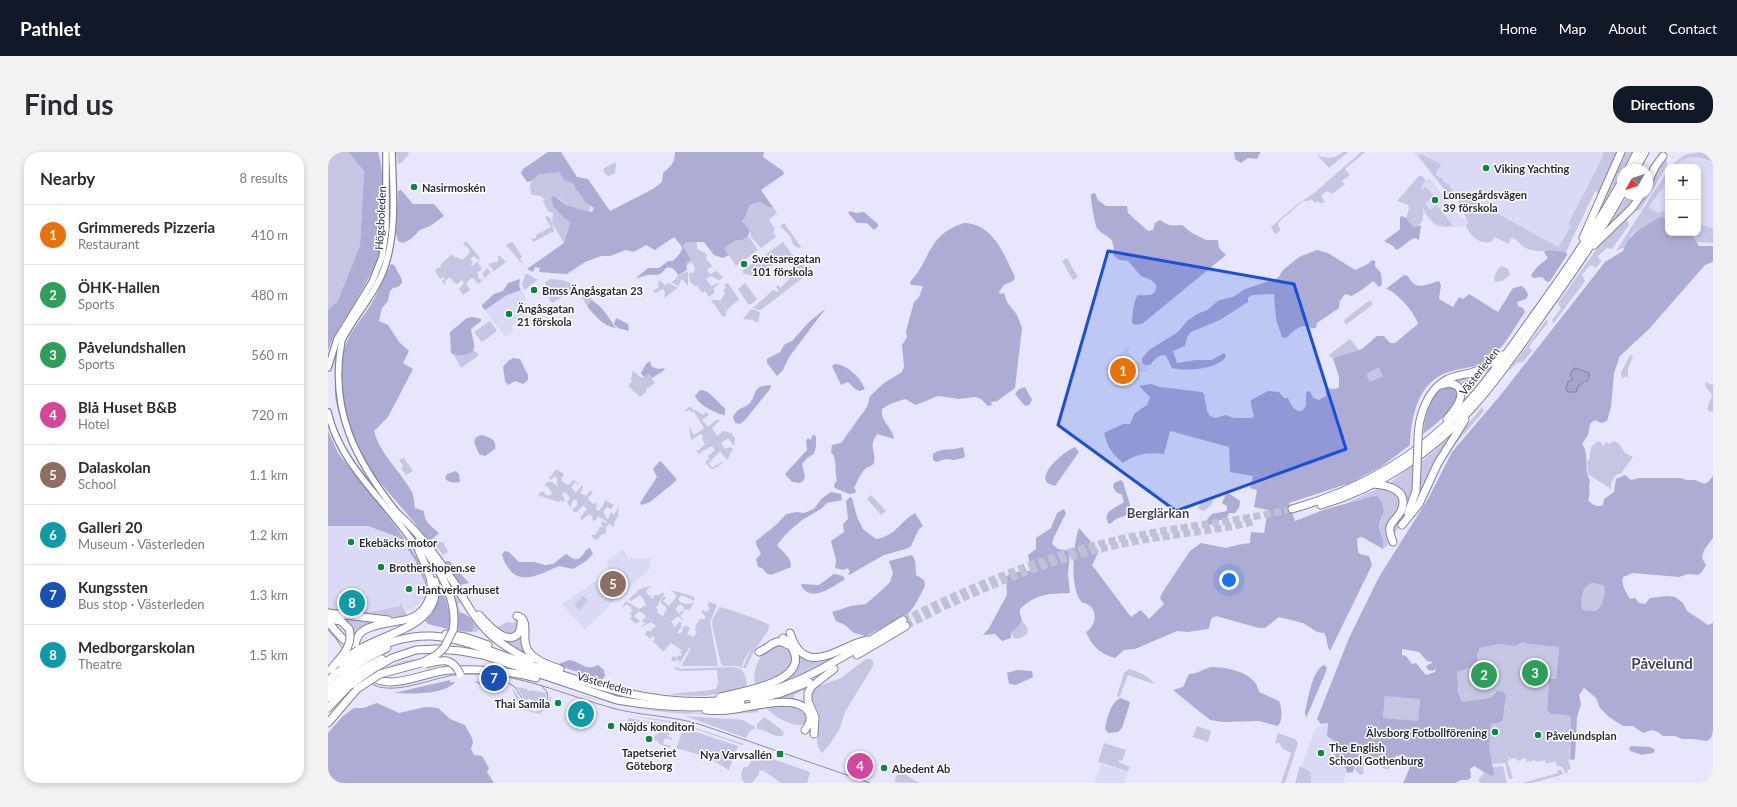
<!DOCTYPE html>
<meta charset="utf-8">
<style>
body{margin:0;font-family:Lato,sans-serif;background:#f2f2f3;color:#2b2b33}
.controls{position:absolute;right:12px;top:12px;display:grid;overflow:hidden;border-radius:8px;box-shadow:0 2px 6px #0003}
.controls button{width:36px;height:36px;display:grid;place-items:center;padding:0;border:0;border-bottom:1px solid #e1e1e2;background:#fff;color:#2b2b33;font:20px sans-serif}
.compass{position:absolute;left:1289px;top:12px;width:36px;height:36px;border-radius:50%;background:#fff;box-shadow:0 2px 6px #0003;rotate:230deg}
.you{position:absolute;left:901px;top:428px;width:14px;height:14px;margin:-10px;border:3px solid #fff;border-radius:50%;background:#1a73e8;box-shadow:0 0 0 6px #1a73e833}
.badge{display:grid;place-items:center;width:26px;height:26px;border-radius:50%;background:#111827;color:#fff;font-size:13px;font-weight:700}
.pin{position:absolute;translate:-50% -50%;border:2px solid #fff;box-shadow:0 1px 4px #0006}
.list{margin:0;padding:0;list-style:none}
h2{display:flex;justify-content:space-between;align-items:center;height:52px;margin:0;padding:0 16px;font-size:17px}
h2 small{font-size:13px;font-weight:400;color:#7c7c81}
.list li{display:grid;grid-template-columns:26px 1fr auto;gap:12px;align-items:center;box-sizing:border-box;height:60px;padding:0 16px;border-top:1px solid #e1e1e2}
.list b{display:block;font-size:15px;white-space:nowrap}
.list p{margin:0;font-size:13px;white-space:nowrap;color:#7c7c81}
.list em{font-size:13px;font-style:normal;color:#7c7c81}
.map{position:relative;flex:none;width:1385px;height:631px;overflow:hidden;border-radius:16px}
header{display:flex;align-items:center;gap:24px;box-sizing:border-box;height:56px;padding:0 20px;background:#111827;color:#fff}
header strong{font-size:19px}
nav{display:flex;gap:22px;margin-inline-start:auto;font-size:14px}
.intro{display:flex;align-items:center;justify-content:space-between;box-sizing:border-box;height:96px;padding:0 24px}
h1{margin:0;font-size:28px}
.button{padding:10px 18px;border-radius:16px;background:#111827;color:#fff;font-size:14px;font-weight:700}
main{display:flex;gap:24px;padding:0 24px}
aside{flex:1;background:#fff;border-radius:16px;box-shadow:0 2px 6px #0003}
.map>svg:first-child{display:block}
.built{fill:#dad9f6}
.green{fill:#c6c5e3}
.forest{fill:#adacd5;fill-rule:evenodd}
.water{fill:#a5a4cc;stroke:#80809f}
.lines{fill:none;stroke-linecap:round;stroke-linejoin:round}
.highway-tunnel{stroke:#c1c1d5;stroke-width:7;stroke-dasharray:7 3.5;stroke-linecap:butt}
.secondary-casing{stroke:#82819b;stroke-width:8}
.highway-casing{stroke:#82819b;stroke-width:9}
.secondary{stroke:#fff;stroke-width:5.5}
.highway{stroke:#fff;stroke-width:7}
.tram{stroke:#8d8d9e;stroke-width:1}
.highway-bridge-casing{stroke:#82819b;stroke-width:9;stroke-linecap:butt}
.highway-bridge{stroke:#fff;stroke-width:7}
.marked{fill:#1d4ed8;fill-opacity:0.2;stroke:#1d4ed8;stroke-width:3;stroke-linejoin:round}
.poi-dot{fill:#0c8742;stroke:#fff;stroke-width:1.5}
.labels{text-anchor:middle;dominant-baseline:central;stroke-width:3;stroke-linejoin:round;paint-order:stroke}
.poi-label{font-size:11px;font-weight:bold;fill:#2b2b35;stroke:#fff;text-anchor:start}
.street-label{font-size:11px;fill:#2b2b35;stroke:#fff}
.quarter-label{font-size:13px;font-weight:bold;fill:#45445b;stroke:#fff}
.district-label{font-size:15px;font-weight:bold;fill:#45445b;stroke:#fff}
</style>
<header>
<strong>Pathlet</strong>
<nav><a>Home</a><a>Map</a><a>About</a><a>Contact</a></nav>
</header>
<div class="intro"><h1>Find us</h1><a class="button">Directions</a></div>
<main>
<aside>
<h2>Nearby<small>8 results</small></h2>
<ul class="list">
<li><span class="badge" style="background:#e8710a">1</span><div><b>Grimmereds Pizzeria</b><p>Restaurant</p></div><em>410 m</em></li>
<li><span class="badge" style="background:#2e9e5b">2</span><div><b>ÖHK-Hallen</b><p>Sports</p></div><em>480 m</em></li>
<li><span class="badge" style="background:#2e9e5b">3</span><div><b>Påvelundshallen</b><p>Sports</p></div><em>560 m</em></li>
<li><span class="badge" style="background:#d1479c">4</span><div><b>Blå Huset B&amp;B</b><p>Hotel</p></div><em>720 m</em></li>
<li><span class="badge" style="background:#8d6e63">5</span><div><b>Dalaskolan</b><p>School</p></div><em>1.1 km</em></li>
<li><span class="badge" style="background:#0f9aa8">6</span><div><b>Galleri 20</b><p>Museum · Västerleden</p></div><em>1.2 km</em></li>
<li><span class="badge" style="background:#1a4fb4">7</span><div><b>Kungssten</b><p>Bus stop · Västerleden</p></div><em>1.3 km</em></li>
<li><span class="badge" style="background:#0f9aa8">8</span><div><b>Medborgarskolan</b><p>Theatre</p></div><em>1.5 km</em></li>
</ul>
</aside>
<div class="map">
<svg width="1385" height="631" viewBox="0 0 1385 631">
<rect width="100%" height="100%" fill="#e7e6fd"/>
<g class="built">
<polygon points="1085,0 1290,0 1267,39 1249,75 1243,74 1230,95 1134,42 1126,46 1121,44"/>
<polygon points="1363,5 1385,10 1385,77 1370,71 1370,15 1346,15 1357,6"/>
<polygon points="1101,26 1133,66 1135,65 1139,70 1136,75 1109,75 1100,67 1095,60 1095,31"/>
<polygon points="1340,26 1340,61 1334,58 1332,61 1324,58 1321,54"/>
<polygon points="193,138 197,144 197,151 202,167 198,169 195,165 183,174 186,178 177,185 157,158 179,143"/>
<polygon points="801,194 801,201 807,208 819,213 819,220 811,219 803,220 790,231 777,216"/>
<polygon points="0,374 40,374 72,386 87,408 99,436 97,446 84,458 42,460 0,456"/>
<polygon points="294,397 301,406 322,406 322,415 320,419 281,453 277,459 257,477 234,452 281,420 279,409"/>
<polygon points="1000,571 999,584 1009,591 1009,594 1007,605 1013,614 1015,614 1019,618 1015,631 969,631 986,578"/>
<polygon points="773,612 800,619 796,631 766,631"/>
</g>
<g class="green">
<polygon points="0,0 20,0 36,19 32,93 10,149 0,158"/>
<path d="M68 0H80L81 3C76 5 76 11 70 12Z"/>
<path d="M1015 0H1020L1001 16 989 3C999 7 1007 7 1015 0Z"/>
<polygon points="1033,0 1037,0 1017,17 1022,23 1014,29 1017,32 1004,42 999,39 993,44 997,50 992,51 990,49 988,51 983,47 981,49 975,49 952,69 950,72 952,78 950,81 947,82 943,75 944,74 971,51 985,42"/>
<path d="M1275 0H1290L1271 42 1267 39 1238 100C1233 99 1227 98 1222 98 1212 99 1210 100 1200 97 1191 94 1191 86 1182 86L1181 92 1167 85 1163 90C1151 92 1143 85 1138 74L1140 70 1130 50 1134 42 1230 95 1243 74 1240 72 1274 6Z"/>
<polygon points="1295,0 1304,0 1275,53 1273,52 1288,20"/>
<path d="M1372 0 1385 3V10C1374 6 1363 2 1353 9 1349 12 1347 15 1342 15L1356 3Z"/>
<polygon points="1092,2 1113,12 1107,23 1115,27 1114,29 1122,33 1122,36 1129,40 1125,38 1121,43 1090,3"/>
<path d="M1337 6 1339 10V14L1312 58C1306 59 1301 63 1299 68L1301 73 1284 97 1279 96 1270 104 1271 107 1274 109 1267 116 1265 113 1261 114 1254 123 1257 129 1225 172 1224 168 1233 157 1230 151 1273 91 1317 42H1319V38L1329 15Z"/>
<polygon points="287,10 288,13 287,21 281,24 277,22 275,17"/>
<path d="M1340 18C1340 33 1330 42 1321 54L1324 58 1332 61 1334 58 1340 61V66L1329 69 1317 74 1304 82 1297 95 1288 99Z"/>
<path d="M217 20H231C234 27 238 27 243 31 250 36 253 48 262 54L261 59C249 56 239 55 231 46L226 56 242 71 236 91 224 71 225 61 221 60 215 50 216 47 213 44 204 43C199 31 205 23 217 20Z"/>
<path d="M1091 24H1094L1098 29 1095 31 1094 38 1098 35 1106 44 1097 51 1102 58 1108 53 1125 73 1123 74C1107 76 1101 68 1095 55 1095 65 1097 72 1085 75L1078 66 1081 56 1080 53 1069 49Z"/>
<polygon points="1300,42 1311,42 1300,58 1280,75"/>
<path d="M432 50 440 55H445L449 61 441 68 447 77 445 79 448 85 433 96 423 85 422 79 414 69C423 61 415 53 432 50Z"/>
<polygon points="219,64 223,67 226,79 205,90 203,87 208,86 208,83 223,75 217,65"/>
<path d="M456 71 473 95 472 96C462 93 466 91 462 84 459 81 455 77 452 74Z"/>
<polygon points="1370,71 1385,77 1385,91 1368,90 1363,81 1370,81"/>
<polygon points="420,84 430,98 408,114 396,96 408,88 414,88"/>
<polygon points="138,89 152,106 150,108 146,104 142,107 145,110 143,113 144,114 153,107 150,111 154,117 149,121 151,124 150,125 153,128 157,125 154,122 159,116 163,120 150,132 144,125 138,131 142,138 135,143 131,137 136,131 134,128 129,132 126,131 122,125 117,129 118,132 117,133 114,129 117,126 116,125 112,127 107,119 110,115 112,117 113,112 124,102 127,106 129,105 134,108 140,103 142,98 135,92"/>
<polygon points="363,89 369,90 369,97 379,102 378,107 384,114 379,118 382,122 389,119 395,126 391,128 383,124 378,127 383,134 390,131 391,132 385,137 387,140 381,145 377,139 374,141 369,133 367,134 362,130 361,121 365,121 367,117 364,110 360,112 358,115 358,111 363,106 355,94 358,90"/>
<polygon points="183,90 186,92 194,105 192,107 196,114 178,93"/>
<path d="M455 90C464 102 469 112 484 116L478 118 480 122 485 118 434 157 431 158 425 156 445 138 449 140 451 139 448 135 450 133 452 136 468 121 463 110 458 106H454L425 127 423 123 416 122 414 119Z"/>
<polygon points="170,104 172,104 178,110 166,119 160,112 170,109"/>
<polygon points="739,106 750,125 745,128 734,109"/>
<polygon points="1174,114 1180,117 1182,123 1174,129 1167,130 1166,125 1170,117"/>
<polygon points="358,120 360,120 360,133 359,133 354,127 350,134 343,130 347,128 350,122 351,123"/>
<polygon points="198,121 210,128 196,138 194,132"/>
<polygon points="223,127 234,128 245,132 245,137 225,151 222,149 217,130"/>
<polygon points="331,128 337,133 341,131 350,136 336,146 337,140 335,137 327,141 325,139 331,135 329,133 331,131 330,130"/>
<polygon points="400,131 411,147 399,158 392,149 397,142 395,138 398,136 396,133"/>
<polygon points="417,131 429,147 424,152 420,152 410,137"/>
<polygon points="254,136 272,156 266,150 263,150 259,154 250,138"/>
<polygon points="383,148 391,148 399,159 397,160 398,163 395,165"/>
<polygon points="1042,148 1045,152 1044,153 1019,172 1017,172 1016,168"/>
<polygon points="423,157 432,160 430,171 424,168 415,167"/>
<polygon points="1219,167 1220,171 1203,192 1201,197 1205,198 1195,210 1189,211 1179,221"/>
<polygon points="162,169 169,179 154,190 146,180"/>
<path d="M1022 187 1031 198C1021 200 1013 205 1003 206L1001 203Z"/>
<polygon points="145,198 150,201 150,204 133,216 126,203 139,202"/>
<polygon points="1302,203 1305,204 1300,216 1300,227 1298,224 1294,227 1293,221"/>
<polygon points="1052,216 1055,224 1042,230 1038,222"/>
<polygon points="1161,217 1146,234 1141,229 1134,236 1120,229"/>
<polygon points="305,219 314,226 321,222 327,231 318,237 318,240 312,245 300,234 304,229 303,227"/>
<polygon points="1378,230 1385,233 1385,259 1382,260 1379,257 1384,243 1377,234"/>
<polygon points="361,255 364,256 366,259 367,258 375,263 378,260 381,263 374,268 380,275 388,268 392,268 384,276 389,284 395,279 403,281 407,286 406,294 400,286 393,291 397,297 402,295 405,297 399,308 392,299 381,311 384,316 393,310 395,311 386,317 383,317 377,310 381,307 380,304 387,298 384,294 373,300 372,303 367,297 370,299 377,292 374,287 375,285 373,282 363,288 361,275 366,283 376,276 366,260 364,260 362,258 355,260"/>
<polygon points="1154,255 1156,259 1116,305 1125,291"/>
<polygon points="1119,288 1121,288 1088,352 1092,332 1093,310"/>
<polygon points="1270,289 1274,291 1275,295 1278,290 1281,292 1286,289 1291,292 1297,301 1305,305 1293,321 1287,324 1283,331 1283,337 1260,322 1259,309 1261,308 1263,295"/>
<polygon points="76,306 85,319 78,323 73,316 75,314 71,308"/>
<polygon points="1087,312 1086,339 1077,363 1066,383 1065,375 1077,351 1060,332"/>
<polygon points="228,317 236,322 233,328 239,333 242,332 245,328 251,332 250,333 247,330 243,335 248,341 254,333 255,335 252,341 258,344 262,339 265,340 260,346 262,348 261,349 266,352 269,350 268,357 271,359 277,350 275,347 286,353 283,357 280,355 278,356 275,361 278,363 277,365 280,367 283,360 286,363 290,356 291,357 290,361 291,362 287,369 286,375 281,372 278,375 278,381 273,383 270,387 267,388 263,383 267,383 272,375 275,375 273,372 274,369 278,371 279,370 270,364 268,368 266,369 264,367 265,365 261,362 254,368 252,366 259,357 255,353 249,360 246,360 244,357 248,355 250,350 246,347 242,355 239,350 242,346 237,340 234,342 237,348 234,350 234,348 230,350 210,343 214,339 218,343 217,345 218,343 222,344 224,341 218,333 215,336 219,330 224,330 229,334 230,332 228,331 230,327 226,324 223,328 221,327"/>
<path d="M1057 336C1066 337 1075 346 1071 356 1070 359 1068 362 1067 365 1063 375 1066 391 1055 397V387L1051 376 1055 363 1056 355 1046 344 1018 351 1049 337Z"/>
<polygon points="543,343 558,359 553,363 539,347"/>
<path d="M883 347 885 348 884 352 876 359 870 357C871 351 877 347 883 347Z"/>
<polygon points="107,386 112,390 115,390 120,400 115,403 104,389"/>
<path d="M111 413 153 476 148 480H144C148 469 140 459 132 451H130L132 460 130 461 123 437Z"/>
<path d="M1264 431 1277 434C1278 443 1275 456 1265 459 1262 460 1258 458 1256 459 1252 449 1253 434 1264 431Z"/>
<path d="M321 434 322 436H320L318 439 320 443 323 444V446H326V443H332L333 441H337C332 446 332 452 328 455L330 458 329 461 335 464 339 456 333 451V448L336 444 338 446 335 449 341 454 349 444 343 438 364 444 367 446 366 449 354 443 350 447 352 450 357 452 366 451 361 458 355 457 356 455 352 452 347 457 351 462 355 458 356 459 352 464 355 467V468L350 464 343 470 347 475 351 470H353V475L349 481 350 482 354 480 355 475 359 474 362 476 359 482 366 485 369 480 367 478 368 475 367 474 372 467H376L378 465 373 460 375 458 379 460 382 456 379 453 381 451 380 449 389 453 382 470 390 514H353L363 497 361 496 350 514 352 509 348 508 346 510 343 507 345 504 348 506 351 503 352 504 354 502 351 499H355L343 491 335 500 325 489 327 486 324 484 322 487 317 482 319 479H324L323 478 328 474 323 470 312 476 317 471 314 469 318 465 317 463 311 459 306 464 312 469 308 472 302 467 304 464 302 462 305 458H302L304 456 299 452 293 457 298 449 311 457 318 453 316 448 312 443 303 449 301 447 312 437Z"/>
<polygon points="255,444 260,449 251,458 246,453"/>
<polygon points="72,450 79,463 78,464 61,465 0,458 0,456 17,458 36,456 37,459 43,460 72,454"/>
<path d="M392 455C400 457 439 470 441 473L440 479 427 497 418 516H415L423 496 415 510 414 516 409 514H395L393 512 384 472 385 466Z"/>
<polygon points="13,465 49,469 37,474 27,486 24,475"/>
<polygon points="187,468 190,471 191,475 186,482 179,482 168,476 179,470 186,471"/>
<path d="M694 469 699 475 700 481C696 484 692 488 686 486L683 480 688 477Z"/>
<polygon points="194,482 200,505 177,490 188,488"/>
<path d="M1196 490 1200 492 1231 495 1228 528 1221 527 1219 558 1223 562 1240 563C1249 571 1239 595 1242 607L1240 609 1243 617 1239 618 1240 621 1204 631H1195L1230 621 1229 618H1233L1235 622 1238 621 1234 615 1229 614 1227 609 1218 612 1217 608 1208 610 1207 608 1199 610 1197 606 1189 609 1188 606 1183 607 1179 603 1182 608 1179 609 1185 626 1181 627 1177 611 1165 612C1158 600 1162 585 1163 572L1175 567 1178 543 1176 541 1167 540 1162 546 1134 550C1130 540 1128 530 1129 520L1149 512V505L1152 496 1172 492 1191 493Z"/>
<path d="M446 492 458 494C478 518 445 527 428 534 422 516 433 502 446 492Z"/>
<path d="M522 496C494 514 462 534 429 538 439 534 464 528 469 517 471 512 470 505 471 501L478 505Z"/>
<polygon points="99,505 49,520 48,519 75,509"/>
<path d="M538 507H543L545 509V514L517 560 512 576 502 592 494 601C485 592 491 577 491 565 491 555 481 548 484 539L488 535 513 526Z"/>
<path d="M348 515 353 517 404 515C418 516 418 525 419 537L376 544 341 543C357 539 372 540 388 537L390 532 389 518 352 519 346 517Z"/>
<path d="M801 517C809 519 823 525 826 532L800 523 792 544 791 545 789 544 796 521Z"/>
<polygon points="189,535 199,537 200,540 202,538 218,541 217,549 214,553 205,555 201,552 204,549 201,546 198,548 198,550"/>
<path d="M184 536C192 544 199 567 215 557 220 554 222 549 222 543L223 546 222 554 211 562 193 557 191 555Z"/>
<path d="M476 536 478 537 466 543V546L477 550 479 554C468 545 453 548 440 549V548Z"/>
<path d="M235 538 276 549 312 557 373 561 428 557 431 560C358 566 305 560 235 538Z"/>
<polygon points="1057,543 1092,546 1090,570 1055,566"/>
<path d="M448 554C463 554 469 552 479 564V569L474 573C462 574 445 564 437 555Z"/>
<polygon points="297,563 350,570 416,592 414,593 356,573"/>
<polygon points="357,564 415,568 427,575 426,577 422,579 418,586"/>
<path d="M436 565 453 577 456 582 454 584C445 586 438 577 429 577V572Z"/>
<polygon points="301,566 318,569 314,577 300,570 296,578 294,578"/>
<polygon points="320,569 353,574 351,580 344,577 340,585 344,586 344,588 337,586 335,592 343,594 342,596 331,592 330,589 326,588 327,583 329,583 332,578 330,575 327,573 325,576 323,575 322,572 319,571"/>
<polygon points="869,574 883,579 880,590 865,585"/>
<polygon points="356,576 410,594 401,618 379,605 348,596"/>
<polygon points="950,581 967,587 970,591 957,631 953,631 963,601 955,597 951,591 947,591"/>
<polygon points="776,591 798,598 794,609 791,608 791,610 802,615 800,619 770,610"/>
<polygon points="1030,603 1065,608 1060,618 1038,609 1035,615 1036,621 1032,623 1027,618 1028,606"/>
<path d="M425 604 436 608 439 605 482 620 479 631H453L436 619 431 618V622L424 631H417C412 626 412 621 416 615H420Z"/>
<polygon points="972,614 983,620 983,631 967,631"/>
<polygon points="1175,614 1179,631 1153,631 1150,629 1156,620 1161,623 1165,615"/>
<polygon points="571,619 591,631 567,630 567,628"/>
</g>
<g class="forest">
<path d="M20 0H50L51 3C57 29 59 82 49 107 38 136 19 161 4 188L0 199V158L10 149 32 93 36 19Z"/>
<path d="M220 0H233L249 25 260 27 282 59 325 37 334 30 335 21C343 14 347 11 347 0H436L435 5 455 19 456 22 433 38 445 55H440L432 50C415 52 423 61 414 69L422 79 420 84 414 88H408L396 96 401 103 395 106 386 103 376 90H358L355 94 363 107 358 111 359 118 351 123C346 119 347 114 338 116 331 125 331 122 321 123 316 123 312 126 308 126L320 116H331L340 109H345L349 105 354 98V95L346 85 327 98 318 93 306 100 298 98 282 104H273L257 110 239 122 211 120 212 116 207 115 205 120 199 117 236 91 242 71 226 56 223 47 225 44C231 46 234 51 239 53 247 56 256 58 264 60L266 56 258 51 244 31 236 28 231 20 211 22 203 29 199 30 193 21 195 17Z"/>
<polygon points="906,0 932,0 932,1 929,7 920,6 913,11 907,7"/>
<polygon points="73,38 85,52 106,52 116,64 102,74 92,78 83,87 75,91 70,89 68,81 70,39"/>
<path d="M767 41 770 48 778 54H799L800 61 820 79 825 78 827 71 832 68C841 74 843 74 854 73L864 81 878 88H890L891 96 898 103 814 172 806 173 804 170C804 164 806 147 810 143 818 143 829 146 828 133L823 128 813 124 800 109 792 108 786 104C786 100 786 93 784 89 780 83 773 82 769 76 767 73 762 45 763 42Z"/>
<polygon points="522,59 528,61 536,60 550,72 550,74 546,78 539,71 529,71 520,61"/>
<path d="M1074 64 1078 66 1085 75 1093 73 1091 88 1087 86C1079 88 1075 96 1068 98L1065 94 1056 89 1070 79 1072 77V65Z"/>
<path d="M1332 65 1340 66V81H1363L1371 94H1385V110L1377 113 1321 177 1292 204 1286 221 1283 255 1279 269 1273 271 1267 268 1262 272 1260 283 1254 292C1262 302 1255 317 1262 328 1260 335 1263 341 1260 348 1263 352 1269 356 1275 353L1276 347 1286 340 1288 327 1297 323 1303 328 1311 326H1353L1358 328H1367L1376 332 1380 330 1385 324V386L1376 398 1374 406 1378 413 1374 420 1370 423 1360 422 1351 425 1305 421 1295 425C1293 433 1298 440 1302 447L1307 446 1311 451 1317 452 1322 446 1340 444 1347 445 1355 451 1359 459 1380 473 1385 471V579L1383 586 1379 589 1366 587H1354L1347 584H1335L1330 580 1324 578 1315 581 1305 574H1295L1281 565 1272 556 1268 546 1256 536 1251 543 1253 552 1249 565 1247 605 1246 608 1242 607 1243 566 1240 563 1223 562 1219 558 1221 527H1228L1231 495 1200 492 1196 490 1187 494 1172 492 1152 496 1149 504 1150 510 1147 514 1129 520 1130 540 1134 550 1162 546 1169 539 1175 540 1178 543 1175 567 1173 570 1163 572 1161 595 1166 622 1163 624 1146 614 1142 617 1143 625 1140 628H1133L1128 631H1075L1083 613 1079 605 1075 603 1068 604 1065 608 1030 603 1025 620 1019 621 1018 616 1013 614 1007 605 1009 591 999 584 1000 571 993 572 989 567 1021 486 1051 425 1100 347 1124 300 1171 245 1277 110 1295 99C1302 79 1317 75 1332 65ZM1256 220H1259L1258 231 1251 233 1246 240 1239 239V232L1245 227 1244 225ZM1264 431 1274 433 1277 435C1277 442 1275 458 1265 459 1263 459 1258 458 1255 458 1252 449 1253 434 1264 431ZM1074 497 1091 500 1099 509 1104 510V511L1098 514 1100 518 1105 519 1108 516 1107 520 1098 523 1088 511 1084 512 1078 504 1074 503ZM1057 544 1092 547 1090 569 1055 566Z"/>
<path d="M636 71C666 72 676 103 687 125L685 129 676 133 671 140 672 142 676 141 679 150 689 163 694 176 687 236 668 250 667 249 663 250 664 253 660 254 653 247 647 245 631 247 610 244 588 253 577 247 562 252 554 257C552 270 565 275 566 287L549 282C540 296 548 297 546 310 546 314 540 314 537 317 532 322 529 330 526 336L528 339 527 341 521 342 507 336 506 333 509 328C506 319 510 307 503 300L504 293 513 291 539 255 542 244 556 231 574 220 576 215 574 193 579 185 578 179 586 150 591 145 595 134 583 133 582 130C604 106 599 83 636 71Z"/>
<path d="M989 98 1000 101 1027 118 1040 112 1044 108 1047 109V114L1053 121 1054 133 1051 135 1045 129 1035 137 1024 144 1017 142 1012 149 1011 156 989 171 988 176C983 177 983 175 978 174 971 173 963 181 958 186L954 185 948 167 946 142 924 143 920 146V150L892 168 863 180 859 185 857 194 845 199 849 211 868 208H884L896 201 898 204C892 217 857 220 844 216L838 204 834 203 828 206 822 213H816L814 210V206L821 198 850 180 859 169 869 162 879 158 891 148 905 145 917 137 950 126 955 118 971 105Z"/>
<polygon points="1222,98 1238,100 1239,103 1222,129 1219,130 1214,125 1205,126 1203,123 1210,114 1220,106 1217,102 1216,99"/>
<path d="M64 112 67 114C69 120 75 126 74 131L70 135 65 136 62 139 60 149 54 156 51 169 60 173 71 190 81 199 75 211 85 217 60 265 46 279C52 302 73 320 84 340 86 345 86 351 87 356L96 359C96 370 103 374 111 381L101 390C69 344 20 307 8 250 4 230 12 208 19 190 24 176 36 165 43 152 51 140 56 126 62 113Z"/>
<path d="M1076 123 1080 124C1081 126 1082 128 1084 130 1090 138 1103 131 1111 129L1113 133 1111 147 1125 155 1131 145 1135 147 1141 142 1170 160 1185 136 1194 134 1198 138 1200 143 1198 147 1189 150 1190 154 1195 156 1197 160C1187 174 1178 193 1164 204 1151 216 1137 215 1121 220 1090 229 1083 265 1082 293L1054 314 1022 331 961 351 967 369 998 357 1046 344 1050 345C1062 361 1052 362 1051 376L1055 387V397L1036 386 1032 385 1029 387 1030 400 1032 402 1041 404 1044 413 1002 499C998 493 1000 487 996 481L989 480 975 471 951 465 937 476H931L888 464 883 467 881 476 879 477 860 480 849 479 807 497 796 498 787 506C772 502 764 494 758 480 770 473 770 453 755 451 741 441 745 391 751 376L771 399 764 413 803 465 813 458 821 467 836 452 832 446 834 441 862 399 873 391 898 396 909 393 922 391 923 380 936 381 940 358 926 355 929 338 922 336 925 324 902 320 901 295 842 279 836 302C821 300 807 302 795 311 783 300 780 296 776 281L795 272H802L807 261 819 253 822 245 811 234 823 232 832 235 874 240 876 242 879 259 882 264 887 266 898 263 906 266H924L926 264 923 253V248L940 239 951 240 956 246H960C963 253 966 260 974 259L978 254V240L982 239 985 246 991 248 998 244V236L1007 237 1011 235V225L1005 206 1034 197 1049 184H1056L1062 191H1067L1090 172C1088 162 1068 139 1058 137ZM1051 216 1055 224 1042 230 1038 222Z"/>
<polygon points="192,127 191,134 193,138 179,143 157,158 155,156 154,153 166,142 175,139 180,131"/>
<path d="M263 149C273 151 282 168 288 176 275 174 267 164 259 154Z"/>
<polygon points="498,156 461,205 455,218 449,224 439,211 439,207 452,200 457,192 464,189 481,170"/>
<path d="M145 165 153 167V169L143 177C144 188 153 201 135 203 131 203 127 204 123 201L122 180 139 166Z"/>
<polygon points="288,166 300,172 301,179 290,176 286,172"/>
<polygon points="185,206 192,207 200,223 200,228 195,232 187,229 180,233 177,229 175,215 179,210"/>
<polygon points="322,209 324,215 331,217 337,216 335,219 324,226 321,222 316,225 313,221 318,212"/>
<path d="M507 212C520 213 532 225 537 237L532 239 527 237 520 230 513 233 504 214Z"/>
<path d="M442 233 443 234 442 237 417 268 412 272 407 271 405 265C411 254 416 257 422 251 429 242 424 234 442 233Z"/>
<polygon points="697,235 704,248 701,253 697,254 687,242 691,237"/>
<path d="M1121 235C1147 243 1103 276 1095 282 1097 265 1101 238 1121 235Z"/>
<path d="M372 238C383 238 389 251 397 256V263C389 262 370 253 367 244Z"/>
<polygon points="0,279 10,301 66,372 84,398 95,417 99,436 87,408 72,386 40,374 0,374"/>
<path d="M154 283C162 286 169 287 167 297L157 304 151 302 146 290 148 285Z"/>
<polygon points="484,283 488,284 488,294 486,302 479,306 474,312 477,324 476,328 472,331 464,330 457,322 479,298 478,289 480,286 482,288 484,286"/>
<path d="M635 295 637 303 636 306 626 308 618 307 608 310 605 308V302C614 295 624 299 635 295Z"/>
<path d="M747 295 751 300 727 334 719 331 717 326C718 315 737 299 747 295Z"/>
<path d="M332 309C334 310 348 326 349 328L322 350 314 353 312 351 329 325 325 317Z"/>
<path d="M128 319 131 322 132 330C127 331 120 331 117 326L119 322Z"/>
<path d="M793 328 795 330 803 356 799 363 788 367 782 372 780 371C774 358 789 356 796 350L794 343 788 340 785 335 786 331Z"/>
<path d="M503 340 513 342 514 348 499 351 493 357 474 368 459 381 449 393C455 401 463 404 463 415L443 423 438 421 434 416 430 415 428 407 433 402 428 392V389L449 372 458 362 469 360 476 361 486 357 493 347Z"/>
<polygon points="898,342 902,342 912,349 911,356 907,361 901,361 898,367 888,369 879,375 877,370 884,362 899,359 899,354 894,351"/>
<path d="M522 345 524 346 529 365 535 377 548 387C569 383 570 371 587 361L595 374 591 377 583 394 578 397 556 403 521 423 520 422 522 420 520 416 516 418 507 416 508 408 503 389 516 380 515 372 520 367 518 349Z"/>
<path d="M736 357 738 361 726 385 724 392 730 397 742 399 740 422 742 441C720 442 709 441 692 457V461L694 469 688 477 683 480V486L674 489 667 482 655 483 661 476 679 443 678 425 683 420H698L703 418 700 403 708 397V386L723 376 729 361Z"/>
<path d="M262 396 265 402 258 409 245 417 231 414C216 420 195 434 182 418 178 413 175 408 174 402L177 399 181 400 191 410H206L217 413 225 412 238 402C250 411 251 408 259 397Z"/>
<polygon points="584,403 587,408 588,423 596,428 597,434 587,453 579,463 538,484 526,481 517,473 508,469 504,460 523,454 538,452 555,437 562,430 565,421 561,409"/>
<polygon points="119,409 121,409 141,431 132,433 118,414 117,410"/>
<path d="M506 422 515 424 517 427C504 435 483 452 473 433L474 432 491 433Z"/>
<path d="M111 433C117 441 126 468 120 477L100 472 97 469C108 459 112 447 111 433Z"/>
<path d="M132 460C142 464 148 468 144 480L128 479 130 461Z"/>
<path d="M241 508C253 509 257 520 270 513L276 518 277 524 274 528 228 513Z"/>
<path d="M996 513 999 516 997 522 978 566 977 560C980 548 984 518 996 513Z"/>
<path d="M882 515C899 515 928 520 931 540L951 549C954 556 955 568 950 574L931 569 895 570 882 568 845 538 855 535 861 522 868 521Z"/>
<polygon points="689,518 704,519 705,525 688,533 681,532 679,521"/>
<path d="M122 528V530H127C117 543 81 542 66 541Z"/>
<polygon points="154,528 170,530 173,538 151,532 146,529 153,530"/>
<path d="M792 546 800 549 802 551 794 576 790 580 780 581 777 577C779 566 782 552 792 546Z"/>
<polygon points="49,551 71,561 97,555 110,556 122,567 137,573 144,586 145,591 143,597 146,603 154,604 161,616 159,620 166,631 0,631 0,581 15,564 26,556 35,556"/>
<polygon points="1303,594 1322,595 1327,598 1325,601 1314,603 1302,599 1301,596"/>
</g>
<path class="water" d="M1248 216 1261 221C1262 231 1256 230 1250 234L1248 240H1240L1238 237 1240 230 1245 227 1242 223 1245 217Z"/>
<g class="lines">
<g class="highway-tunnel">
<path d="M575 468C641 436 707 407 779 390 840 375 903 371 964 357"/>
<path d="M578 474C647 438 717 409 794 392 838 383 882 380 926 370"/>
</g>
<g class="secondary-casing">
<g id="secondary">
<path d="M64 0C65 37 69 79 57 114 48 142 27 162 14 188 0 259 29 311 71 363"/>
<polyline points="0,216 9,187 44,130 54,105 58,77 58,0"/>
<path d="M0 260C12 315 62 352 91 399"/>
</g>
</g>
<g class="highway-casing">
<g id="highway">
<polyline points="1300,18 1309,0"/>
<polyline points="1307,18 1317,0"/>
<polyline points="1319,32 1327,15 1335,4"/>
<polyline points="1255,86 1293,0"/>
<polyline points="1266,93 1304,56 1314,42"/>
<path d="M1114 233C1119 231 1124 230 1129 234 1140 243 1125 260 1119 267"/>
<path d="M1090 287C1090 267 1098 239 1118 228 1125 224 1134 223 1142 221 1154 218 1164 210 1175 203"/>
<path d="M1045 332C1060 333 1082 338 1073 359 1070 365 1064 369 1062 375 1061 380 1063 385 1065 390"/>
<path d="M993 353C1050 336 1104 301 1144 256 1168 229 1189 199 1210 169 1240 127 1270 85 1295 40"/>
<path d="M964 357C1028 339 1088 306 1134 257 1162 227 1185 192 1209 159 1240 116 1270 73 1295 27"/>
<polyline points="1080,361 1088,339 1089,315"/>
<path d="M71 363C93 383 110 407 127 432 137 449 146 466 160 480 172 492 188 501 203 509"/>
<polyline points="1074,373 1091,352 1110,311 1137,268"/>
<path d="M91 389C109 413 131 447 125 478"/>
<polyline points="0,461 60,468"/>
<path d="M151 463C158 471 177 493 189 483 193 479 193 475 193 471"/>
<path d="M189 464C204 467 191 488 201 500 208 509 221 513 232 517"/>
<polyline points="0,467 13,469 21,477"/>
<polyline points="0,470 14,486 25,495"/>
<path d="M462 481C477 528 511 494 539 488"/>
<polyline points="118,482 137,485 160,493"/>
<path d="M30 498C59 480 114 474 107 429"/>
<path d="M431 500C442 496 447 484 460 493"/>
<polyline points="529,503 578,474"/>
<path d="M32 504C53 492 79 483 104 484 133 486 161 499 188 508 253 529 319 554 388 549 463 544 514 505 575 468"/>
<path d="M28 505C20 469 59 473 80 467 96 463 105 446 103 431 102 420 95 409 91 399"/>
<polyline points="34,509 59,496"/>
<polyline points="38,515 54,507"/>
<polyline points="78,515 93,511"/>
<path d="M35 517C58 545 95 519 122 518 151 517 181 518 208 526"/>
<path d="M42 519 64 506 88 498 109 497 133 499 155 503 289 548C330 555 372 558 413 551"/>
<polyline points="0,529 7,522"/>
<polyline points="0,538 12,527"/>
<path d="M392 545C411 540 474 531 467 503 465 496 462 490 455 486"/>
<polyline points="0,546 16,531"/>
<polyline points="425,548 453,541 481,530"/>
<polyline points="0,556 20,535"/>
<path d="M378 558C388 559 397 559 407 557 424 555 471 541 481 561 484 567 481 573 477 578"/>
<polyline points="0,571 29,537"/>
<polyline points="486,582 487,565 480,549 480,541 484,534 506,517"/>
</g>
</g>
<use href="#secondary" class="secondary"/>
<use href="#highway" class="highway"/>
<g class="tram">
<path d="M0 478C19 495 21 521 46 533 70 544 109 523 135 522 189 519 238 544 288 557 316 564 344 564 371 572L542 631"/>
<polyline points="175,528 187,535 197,551 202,556 207,557 213,556 220,549 219,540 213,533"/>
</g>
<g class="highway-bridge-casing">
<g id="highway-bridge">
<polyline points="1089,315 1090,287"/>
<polyline points="11,511 30,498"/>
<polyline points="93,511 107,504 116,496 125,478"/>
<path d="M97 512C113 508 124 504 132 522"/>
<path d="M3 517C13 505 26 494 21 477"/>
<polyline points="7,522 32,504"/>
<polyline points="12,527 34,509"/>
<polyline points="16,531 38,515"/>
<polyline points="20,535 42,519"/>
<polyline points="29,537 52,522 78,515"/>
</g>
</g>
<use href="#highway-bridge" class="highway-bridge"/>
</g>
<path class="marked" d="M780 99 966 132 1018 297 848 359 730 273Z"/>
<g class="poi-dot">
<circle cx="1158" cy="16" r="4"/>
<circle cx="86" cy="35" r="4"/>
<circle cx="1107" cy="48" r="4"/>
<circle cx="416" cy="112" r="4"/>
<circle cx="206" cy="138" r="4"/>
<circle cx="181" cy="162" r="4"/>
<circle cx="23" cy="390" r="4"/>
<circle cx="53" cy="415" r="4"/>
<circle cx="81" cy="437" r="4"/>
<circle cx="230" cy="551" r="4"/>
<circle cx="283" cy="574" r="4"/>
<circle cx="1167" cy="580" r="4"/>
<circle cx="1210" cy="583" r="4"/>
<circle cx="321" cy="587" r="4"/>
<circle cx="993" cy="601" r="4"/>
<rect x="448" y="598" width="8" height="8" rx="2"/>
<circle cx="556" cy="616" r="4"/>
</g>
<g class="labels">
<g class="poi-label">
<text x="1166" y="16">Viking Yachting</text>
<text x="94" y="35">Nasirmoskén</text>
<text x="1115" y="42">Lonsegårdsvägen<tspan x="1115" dy="13">39 förskola</tspan></text>
<text x="424" y="106">Svetsaregatan<tspan x="424" dy="13">101 förskola</tspan></text>
<text x="214" y="138">Bmss Ängåsgatan 23</text>
<text x="189" y="156">Ängåsgatan<tspan x="189" dy="13">21 förskola</tspan></text>
<text x="31" y="390">Ekebäcks motor</text>
<text x="61" y="415">Brothershopen.se</text>
<text x="89" y="437">Hantverkarhuset</text>
<text x="222" y="551" text-anchor="end">Thai Samila</text>
<text x="291" y="574">Nöjds konditori</text>
<text x="1159" y="580" text-anchor="end">Älvsborg Fotbollförening</text>
<text x="1218" y="583">Påvelundsplan</text>
<text x="1001" y="595">The English<tspan x="1001" dy="13">School Gothenburg</tspan></text>
<text x="321" y="600" text-anchor="middle">Tapetseriet<tspan x="321" dy="13">Göteborg</tspan></text>
<text x="444" y="602" text-anchor="end">Nya Varvsallén</text>
<text x="564" y="616">Abedent Ab</text>
</g>
<g class="street-label">
<text transform="translate(52 66) rotate(-87)">Högsboleden</text>
<text transform="translate(1151 219) rotate(-52)">Västerleden</text>
<text transform="translate(277 531) rotate(16)">Västerleden</text>
</g>
<g class="quarter-label">
<text x="830" y="361">Berglärkan</text>
</g>
<g class="district-label">
<text x="1334" y="511">Påvelund</text>
</g>
</g>
</svg>
<div class="controls">
<button>+</button>
<button>−</button>
</div>
<svg class="compass" viewBox="-18 -18 36 36"><path d="M0-13l5 13h-10z" fill="#e53935"/><path d="M0 13l5-13h-10z" fill="#7c7c81"/></svg>
<div class="you"></div>
<div class="pin badge" style="left:795px;top:219px;background:#e8710a">1</div>
<div class="pin badge" style="left:1156px;top:523px;background:#2e9e5b">2</div>
<div class="pin badge" style="left:1207px;top:521px;background:#2e9e5b">3</div>
<div class="pin badge" style="left:532px;top:614px;background:#d1479c">4</div>
<div class="pin badge" style="left:285px;top:432px;background:#8d6e63">5</div>
<div class="pin badge" style="left:253px;top:562px;background:#0f9aa8">6</div>
<div class="pin badge" style="left:166px;top:526px;background:#1a4fb4">7</div>
<div class="pin badge" style="left:24px;top:451px;background:#0f9aa8">8</div>
</div>
</main>
